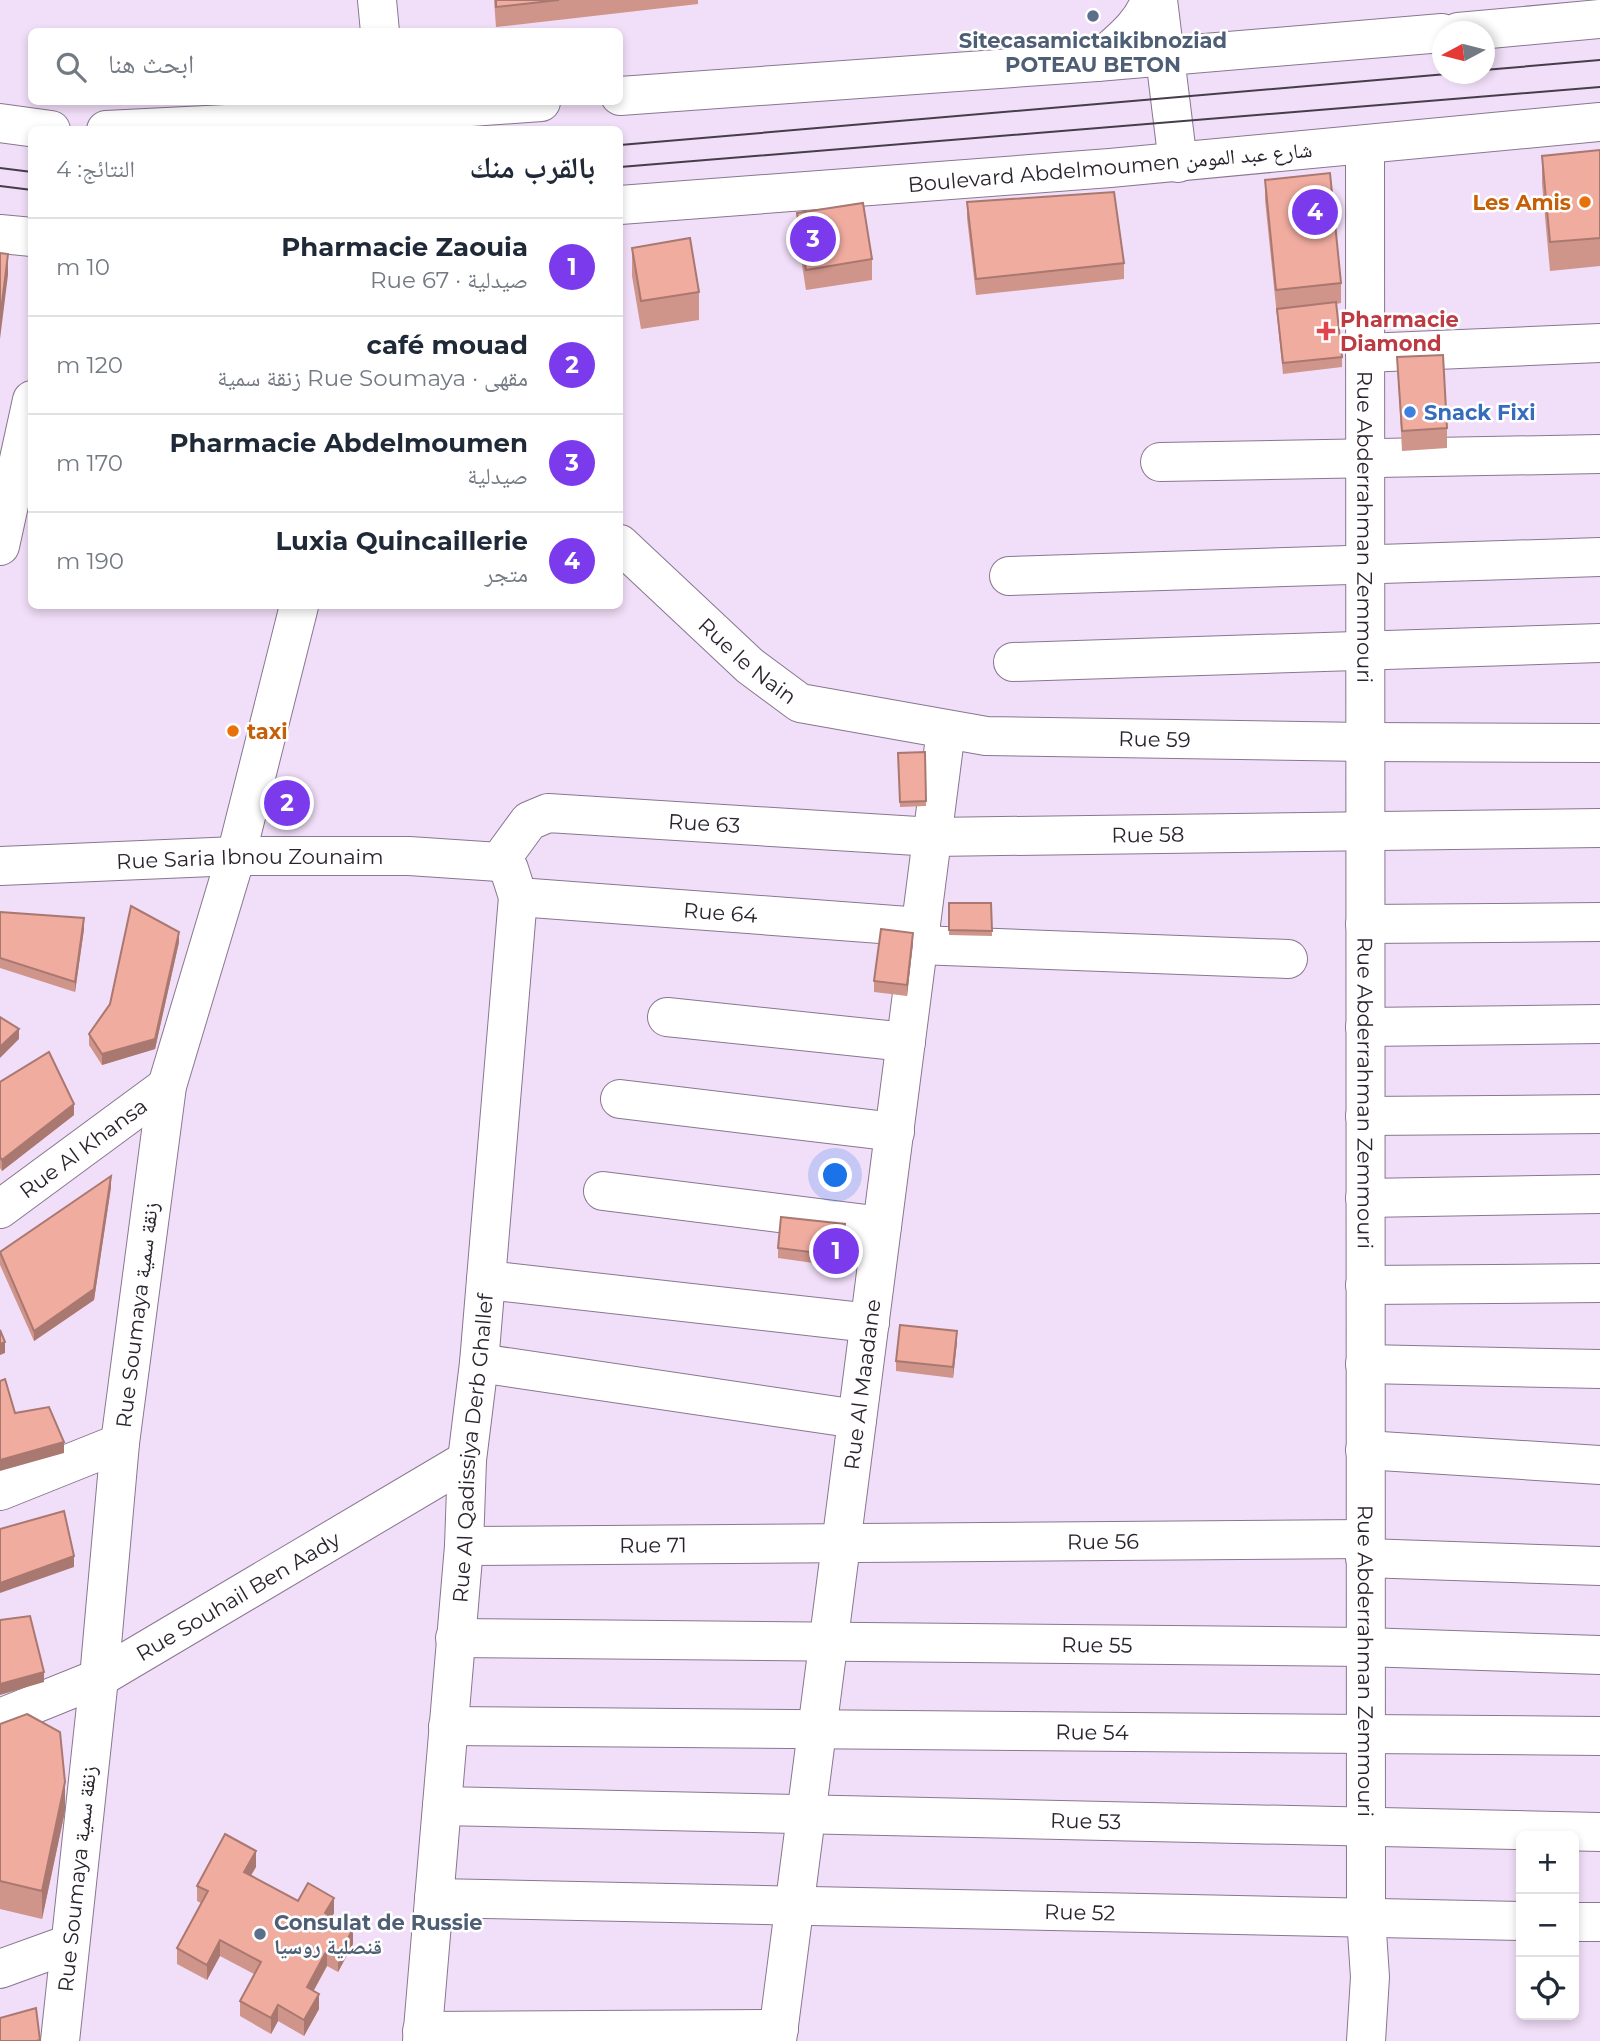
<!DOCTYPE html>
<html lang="ar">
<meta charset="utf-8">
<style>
body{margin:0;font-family:Montserrat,"Noto Naskh Arabic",sans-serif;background:#f2f2f3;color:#1f2937;direction:rtl}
.controls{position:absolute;right:21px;bottom:21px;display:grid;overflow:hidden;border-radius:10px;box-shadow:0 4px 10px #0003}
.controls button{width:63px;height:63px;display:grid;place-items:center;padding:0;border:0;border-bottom:2px solid #e0e1e3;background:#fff;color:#1f2937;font:35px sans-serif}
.compass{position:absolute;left:1432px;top:21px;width:63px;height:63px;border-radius:50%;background:#fff;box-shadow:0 4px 10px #0003;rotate:263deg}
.you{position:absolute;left:836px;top:1176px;width:24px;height:24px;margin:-18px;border:5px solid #fff;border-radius:50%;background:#1a73e8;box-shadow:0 0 0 10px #1a73e833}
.badge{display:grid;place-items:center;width:46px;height:46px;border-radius:50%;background:#7c3aed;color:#fff;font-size:23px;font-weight:700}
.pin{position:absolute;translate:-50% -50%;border:4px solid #fff;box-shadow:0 2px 7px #0006}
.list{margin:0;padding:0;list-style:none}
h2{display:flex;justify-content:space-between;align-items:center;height:91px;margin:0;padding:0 28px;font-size:30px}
h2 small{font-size:23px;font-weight:400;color:#747a83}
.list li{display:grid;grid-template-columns:46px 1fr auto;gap:21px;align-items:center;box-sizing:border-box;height:98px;padding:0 28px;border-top:2px solid #e0e1e3}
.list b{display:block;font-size:26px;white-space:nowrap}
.list p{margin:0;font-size:23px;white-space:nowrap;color:#747a83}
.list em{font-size:23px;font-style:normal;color:#747a83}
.icon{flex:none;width:38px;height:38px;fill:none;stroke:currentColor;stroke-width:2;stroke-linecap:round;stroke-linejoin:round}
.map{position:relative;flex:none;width:1600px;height:2041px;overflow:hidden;direction:ltr}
.search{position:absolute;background:#fff;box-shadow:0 4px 10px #0003;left:28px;top:28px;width:595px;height:77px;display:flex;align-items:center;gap:18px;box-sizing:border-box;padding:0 24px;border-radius:10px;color:#747a83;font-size:26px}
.panel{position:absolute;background:#fff;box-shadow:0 4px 10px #0003;left:28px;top:126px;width:595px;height:483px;border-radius:10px;direction:rtl}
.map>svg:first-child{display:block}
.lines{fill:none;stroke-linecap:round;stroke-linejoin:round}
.street-casing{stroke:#88778f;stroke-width:40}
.secondary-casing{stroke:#88778f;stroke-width:40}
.street{stroke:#fff;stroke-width:38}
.secondary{stroke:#fff;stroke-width:38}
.tram{stroke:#453d49;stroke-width:2}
.wall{fill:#cf948a}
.shaded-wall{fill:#a97870}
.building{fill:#f1aca0;stroke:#a97870;stroke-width:2}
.service-dot{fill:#5c6f8a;stroke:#fff;stroke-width:2.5}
.food-dot{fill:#e8710a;stroke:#fff;stroke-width:2.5}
.health-dot{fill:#e0444e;stroke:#fff;stroke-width:2.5}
.shop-dot{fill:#3f7fe0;stroke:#fff;stroke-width:2.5}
.labels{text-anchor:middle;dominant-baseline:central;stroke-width:5;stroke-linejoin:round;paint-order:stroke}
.service-label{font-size:21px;font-weight:bold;fill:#4e5e75;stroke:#fff}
.street-label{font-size:21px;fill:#2b242e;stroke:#fff}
.food-label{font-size:21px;font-weight:bold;fill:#c56008;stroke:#fff;text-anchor:end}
.health-label{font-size:21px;font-weight:bold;fill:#be3a42;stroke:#fff;text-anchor:start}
.shop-label{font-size:21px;font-weight:bold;fill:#366cbe;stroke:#fff;text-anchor:start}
</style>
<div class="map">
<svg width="1600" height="2041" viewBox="0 0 1600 2041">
<rect width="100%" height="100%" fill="#f1def8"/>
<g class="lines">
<g class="street-casing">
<g id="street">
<polyline points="377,0 380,32"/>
<polyline points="1158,0 1178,163"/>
<path id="s1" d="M1365 145 1366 1917 1370 1977 1366 2041"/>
<polyline points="1365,353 1600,343"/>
<polyline points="1160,462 1600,454"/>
<path id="s2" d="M620 544 750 666 800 703 986 736 1365 742 1600 743"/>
<polyline points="0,546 32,400"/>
<polyline points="1009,576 1600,557"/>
<polyline points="1013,662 1600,643"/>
<path id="s3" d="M499 862 529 821 548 813 933 837 1600 828"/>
<path id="s4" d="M0 866 236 856H409L499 862"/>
<path id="s5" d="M518 897 921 927"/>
<polyline points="1365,924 1600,922"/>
<polyline points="918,945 1288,959"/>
<polyline points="667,1017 906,1042"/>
<polyline points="1365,1027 1600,1024"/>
<polyline points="620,1099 895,1132"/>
<polyline points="1365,1116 1600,1114"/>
<polyline points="603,1191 882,1226"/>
<polyline points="1365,1198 1600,1194"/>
<path id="s6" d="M0 1209 167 1086"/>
<polyline points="486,1280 870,1323"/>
<polyline points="1365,1285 1600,1283"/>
<polyline points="479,1363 857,1419"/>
<polyline points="1365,1364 1600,1369"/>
<polyline points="1365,1450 1600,1465"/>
<polyline points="0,1491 120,1443"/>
<path id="s7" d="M464 1546 1365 1539"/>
<polyline points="1365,1558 1600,1566"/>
<path id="s8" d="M455 1638 1365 1647 1600 1655"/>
<path id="s9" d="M0 1718 99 1678 467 1460"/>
<path id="s10" d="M448 1726 1600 1736"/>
<path id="s11" d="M442 1806 1600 1832"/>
<path id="s12" d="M434 1898 1521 1921"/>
<polyline points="1574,1922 1600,1922"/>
<polyline points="0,1969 69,1944"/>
<polyline points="422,2031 779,2029"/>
<polyline points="60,2041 99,1678 120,1443 167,1086 236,856 299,606"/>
<path id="s13" d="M422 2041 464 1546 467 1460 479 1363 518 897 509 869 499 862"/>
<path id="s14" d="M777 2041 946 730"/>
</g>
</g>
<g class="secondary-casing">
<g id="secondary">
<polyline points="1458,32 1600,19"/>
<path d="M1097 62C1116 44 1142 26 1150 0"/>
<polyline points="620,96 1097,62 1442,33"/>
<polyline points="0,123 51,130"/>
<polyline points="106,130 264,122 541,102"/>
<polyline points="620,205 1110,168 1600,122"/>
<polyline points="0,234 32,237"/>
</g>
</g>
<use href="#street" class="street"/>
<use href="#secondary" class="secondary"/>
<g class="tram">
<polyline points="1484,70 1600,60"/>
<polyline points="620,145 1447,74"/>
<polyline points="620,167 1600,87"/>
<polyline points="0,168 32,172"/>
<polyline points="0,186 32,190"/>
</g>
</g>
<g class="wall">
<polygon points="494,0 698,0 698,4 496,27"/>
<polygon points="1600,150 1600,266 1550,271 1542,184 1542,156"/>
<polygon points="1265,180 1341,283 1341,303 1336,304 1342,357 1342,367 1283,374 1265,200"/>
<polygon points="967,202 1124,263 1124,279 976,295 967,218"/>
<polygon points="797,213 872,259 872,280 806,290 797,233"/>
<polygon points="632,248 699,292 699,320 641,329 632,276"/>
<polygon points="1397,357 1447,428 1447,448 1402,451"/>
<polygon points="925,752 926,806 900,807 898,753"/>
<polygon points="949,903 991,903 992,936 949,935"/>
<polygon points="0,912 84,929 75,992 0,968"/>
<polygon points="179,942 155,1049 102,1065 89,1045 89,1034"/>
<polygon points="913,943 907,996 874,992 874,981"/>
<polygon points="0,1082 74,1115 2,1171 0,1168"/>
<polygon points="111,1187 94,1300 34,1341 0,1265 0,1252"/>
<polygon points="845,1235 842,1267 778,1258 778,1248"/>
<polygon points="957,1342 953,1378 896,1371 896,1361"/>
<polygon points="0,1724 65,1811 42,1919 0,1909"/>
<polygon points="256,1867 251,1875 298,1901 334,1913 332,1917 353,1944 338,1972 327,1966 313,1991 319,2009 304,2036 278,2021 271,2034 240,2016 240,2001 254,1974 220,1956 207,1980 177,1964 177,1948 201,1903 197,1901 197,1886"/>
</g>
<g class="shaded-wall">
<polygon points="8,254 8,275 0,339 0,319"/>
<polygon points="84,918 84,929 75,992 75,982"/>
<polygon points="179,932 179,942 155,1049 102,1065 102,1054"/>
<polygon points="913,933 913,943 907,996 907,985"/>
<polygon points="19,1029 19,1039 0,1058 0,1047"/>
<polygon points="74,1104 74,1115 2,1171 2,1160"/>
<polygon points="111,1176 111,1187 94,1300 34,1341 34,1331"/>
<polygon points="845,1224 845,1235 842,1267 842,1256"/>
<polygon points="957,1331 957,1342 953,1378 953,1367"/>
<polygon points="5,1342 5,1353 0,1355 0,1344"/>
<polygon points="64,1442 64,1453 0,1471 0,1460"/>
<polygon points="74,1556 74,1567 0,1593 0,1583"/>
<polygon points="44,1672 44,1682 0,1695 0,1684"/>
<polygon points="65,1782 65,1811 42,1919 42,1891"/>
<polygon points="256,1851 256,1867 244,1887 244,1872"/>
<polygon points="334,1898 334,1913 325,1929 325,1913"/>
<polygon points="353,1929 353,1944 338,1972 338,1956"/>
<polygon points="220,1940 220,1956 207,1980 207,1965"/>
<polygon points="327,1950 327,1966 307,2003 307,1987"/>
<polygon points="319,1994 319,2009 304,2036 304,2020"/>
<polygon points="278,2005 278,2021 271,2034 271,2018"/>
</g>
<g class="building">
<polygon points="496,0 559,0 496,7"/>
<polygon points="1600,150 1600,238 1550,242 1542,156"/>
<polygon points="1330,173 1341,283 1276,290 1265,180"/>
<polygon points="1114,192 1124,263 976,279 967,202"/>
<polygon points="863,203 872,259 806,270 797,213"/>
<polygon points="690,238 699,292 641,301 632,248"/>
<polygon points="0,253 8,254 0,319"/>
<polygon points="1336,302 1342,357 1283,363 1277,309"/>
<polygon points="1443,355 1447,428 1402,431 1397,357"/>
<polygon points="925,752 926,801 900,802 898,753"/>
<polygon points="949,903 991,903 992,931 949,930"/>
<polygon points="131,906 179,932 155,1039 102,1054 89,1034 110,1004"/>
<polygon points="0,912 84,918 75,982 0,958"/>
<polygon points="881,929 913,933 907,985 874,981"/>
<polygon points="0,1017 19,1029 0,1047"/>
<polygon points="49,1052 74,1104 2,1160 0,1157 0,1082"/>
<polygon points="111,1176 94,1289 34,1331 0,1252"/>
<polygon points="781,1217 845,1224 842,1256 778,1248"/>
<polygon points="900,1325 957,1331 953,1367 896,1361"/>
<polygon points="0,1330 5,1342 0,1344"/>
<polygon points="5,1379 15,1413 49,1407 64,1442 0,1460 0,1381"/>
<polygon points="64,1511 74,1556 0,1583 0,1529"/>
<polygon points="30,1616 44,1672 0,1684 0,1620"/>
<polygon points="27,1714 60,1732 65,1782 42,1891 0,1881 0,1724"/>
<polygon points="225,1834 256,1851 244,1872 298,1901 308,1883 334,1898 325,1913 353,1929 338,1956 327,1950 307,1987 319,1994 304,2020 278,2005 271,2018 240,2001 261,1962 220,1940 207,1965 177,1948 208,1891 197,1886"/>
<polygon points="36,2008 40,2040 36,2041 0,2041 0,2018"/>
</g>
<g class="service-dot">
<circle cx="1093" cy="16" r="7"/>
<circle cx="260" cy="1934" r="7"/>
</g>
<g class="food-dot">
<circle cx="1585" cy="202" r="7"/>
<circle cx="233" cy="731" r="7"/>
</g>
<path class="health-dot" d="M1322.5 320.5h7v7h7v7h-7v7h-7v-7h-7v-7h7z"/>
<circle class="shop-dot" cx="1410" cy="412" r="7"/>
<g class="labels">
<g class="service-label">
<text x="1093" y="40">Sitecasamictaikibnoziad<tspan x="1093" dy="24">POTEAU BETON</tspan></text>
<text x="274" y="1922" text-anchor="start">Consulat de Russie<tspan x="274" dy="24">قنصلية روسيا</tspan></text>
</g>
<g class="street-label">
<text transform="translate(1110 167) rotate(-5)">Boulevard Abdelmoumen شارع عبد المومن</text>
<text stroke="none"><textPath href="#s1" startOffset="382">Rue Abderrahman Zemmouri</textPath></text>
<text stroke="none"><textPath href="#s2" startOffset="173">Rue le Nain</textPath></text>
<text stroke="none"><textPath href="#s2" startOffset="598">Rue 59</textPath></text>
<text stroke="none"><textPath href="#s3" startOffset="228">Rue 63</textPath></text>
<text stroke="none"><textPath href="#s3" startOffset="672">Rue 58</textPath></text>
<text stroke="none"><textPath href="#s4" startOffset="250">Rue Saria Ibnou Zounaim</textPath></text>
<text stroke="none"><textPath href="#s5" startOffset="203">Rue 64</textPath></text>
<text stroke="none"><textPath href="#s1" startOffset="948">Rue Abderrahman Zemmouri</textPath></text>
<text stroke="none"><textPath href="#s6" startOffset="103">Rue Al Khansa</textPath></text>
<text transform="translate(137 1315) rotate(-83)">Rue Soumaya زنقة سمية</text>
<text stroke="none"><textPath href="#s14" startOffset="662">Rue Al Maadane</textPath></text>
<text stroke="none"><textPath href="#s13" startOffset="595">Rue Al Qadissiya Derb Ghallef</textPath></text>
<text stroke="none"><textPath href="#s7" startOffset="639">Rue 56</textPath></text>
<text stroke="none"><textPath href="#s7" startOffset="189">Rue 71</textPath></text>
<text stroke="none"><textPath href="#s9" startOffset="268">Rue Souhail Ben Aady</textPath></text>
<text stroke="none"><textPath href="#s8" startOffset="642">Rue 55</textPath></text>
<text stroke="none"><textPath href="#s1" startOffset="1516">Rue Abderrahman Zemmouri</textPath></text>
<text stroke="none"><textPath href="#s10" startOffset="644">Rue 54</textPath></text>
<text stroke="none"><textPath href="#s11" startOffset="644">Rue 53</textPath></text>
<text transform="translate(77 1879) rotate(-84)">Rue Soumaya زنقة سمية</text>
<text stroke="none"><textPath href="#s12" startOffset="646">Rue 52</textPath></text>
</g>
<g class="food-label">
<text x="1571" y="202">Les Amis</text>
<text x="247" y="731" text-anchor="start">taxi</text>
</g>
<g class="health-label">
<text x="1340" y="319">Pharmacie<tspan x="1340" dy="24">Diamond</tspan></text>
</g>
<g class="shop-label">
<text x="1424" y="412">Snack Fixi</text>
</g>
</g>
</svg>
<div class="controls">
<button>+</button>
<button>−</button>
<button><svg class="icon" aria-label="locate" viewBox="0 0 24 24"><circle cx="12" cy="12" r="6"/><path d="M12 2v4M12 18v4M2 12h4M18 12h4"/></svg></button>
</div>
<svg class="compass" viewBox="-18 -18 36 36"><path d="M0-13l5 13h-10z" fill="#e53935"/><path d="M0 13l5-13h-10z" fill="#747a83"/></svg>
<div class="you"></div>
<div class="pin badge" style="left:836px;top:1251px">1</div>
<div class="pin badge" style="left:287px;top:803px">2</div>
<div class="pin badge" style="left:813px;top:239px">3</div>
<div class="pin badge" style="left:1315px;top:212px">4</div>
<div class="search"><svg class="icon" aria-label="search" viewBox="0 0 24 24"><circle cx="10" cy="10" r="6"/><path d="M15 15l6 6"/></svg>ابحث هنا</div>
<section class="panel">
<h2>بالقرب منك<small>النتائج: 4</small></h2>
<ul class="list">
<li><span class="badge">1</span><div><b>Pharmacie Zaouia</b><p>صيدلية · Rue 67</p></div><em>10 m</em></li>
<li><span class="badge">2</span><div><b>café mouad</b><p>مقهى · Rue Soumaya زنقة سمية</p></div><em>120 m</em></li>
<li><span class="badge">3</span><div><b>Pharmacie Abdelmoumen</b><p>صيدلية</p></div><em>170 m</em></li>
<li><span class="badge">4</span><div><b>Luxia Quincaillerie</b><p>متجر</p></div><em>190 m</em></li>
</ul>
</section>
</div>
